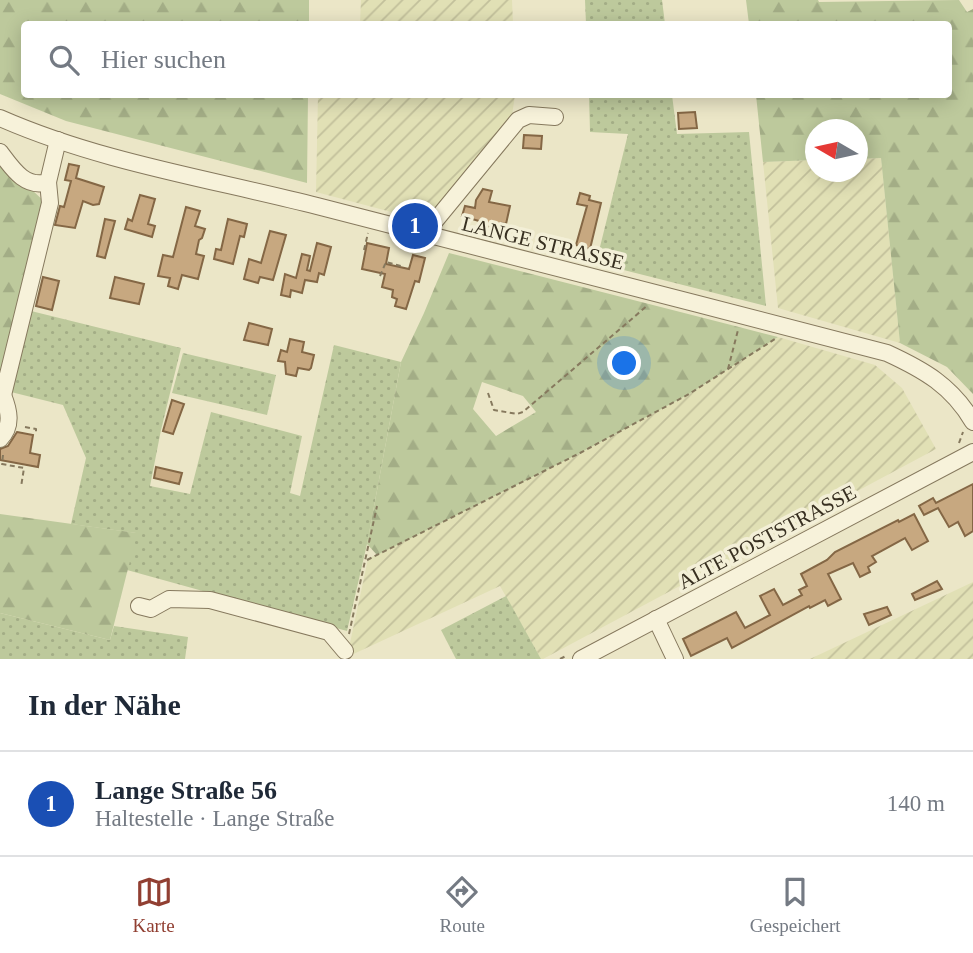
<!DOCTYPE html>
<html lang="de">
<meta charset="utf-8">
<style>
body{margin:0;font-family:Georgia,serif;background:#f2f2f3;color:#1f2937}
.compass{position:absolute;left:805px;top:119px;width:63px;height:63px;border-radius:50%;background:#fff;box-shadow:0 4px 18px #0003;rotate:279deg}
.you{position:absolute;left:625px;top:364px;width:24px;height:24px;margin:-18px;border:5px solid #fff;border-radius:50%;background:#1a73e8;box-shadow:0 0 0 10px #1a73e833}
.badge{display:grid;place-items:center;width:46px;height:46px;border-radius:50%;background:#913f32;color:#fff;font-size:23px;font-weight:700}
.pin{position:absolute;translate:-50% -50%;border:4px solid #fff;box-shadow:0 2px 7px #0006}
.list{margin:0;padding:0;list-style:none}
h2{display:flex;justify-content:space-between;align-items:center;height:91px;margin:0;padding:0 28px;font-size:30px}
h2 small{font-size:23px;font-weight:400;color:#747a83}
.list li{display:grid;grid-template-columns:46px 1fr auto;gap:21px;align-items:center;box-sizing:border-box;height:105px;padding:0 28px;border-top:2px solid #e0e1e3}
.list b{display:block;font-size:26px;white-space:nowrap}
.list p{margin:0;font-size:23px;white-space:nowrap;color:#747a83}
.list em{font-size:23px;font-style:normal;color:#747a83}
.icon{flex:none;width:38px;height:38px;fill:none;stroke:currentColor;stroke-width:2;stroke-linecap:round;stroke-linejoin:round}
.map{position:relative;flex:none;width:973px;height:659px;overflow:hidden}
.search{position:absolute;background:#fff;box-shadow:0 4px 18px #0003;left:21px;right:21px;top:21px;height:77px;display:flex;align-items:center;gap:18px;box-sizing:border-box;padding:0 24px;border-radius:7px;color:#747a83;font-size:26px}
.sheet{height:196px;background:#fff}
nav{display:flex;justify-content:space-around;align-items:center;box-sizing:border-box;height:98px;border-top:2px solid #e0e1e3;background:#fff;font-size:19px;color:#747a83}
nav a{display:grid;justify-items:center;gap:4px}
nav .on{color:#913f32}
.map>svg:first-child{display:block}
.farmland{fill:url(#farmland-furrows)}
.grass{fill:url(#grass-dots)}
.forest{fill:url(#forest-firs);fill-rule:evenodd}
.building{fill:#c7a880;stroke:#846745;stroke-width:2}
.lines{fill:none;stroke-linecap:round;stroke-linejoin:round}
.minor-casing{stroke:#86795e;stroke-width:18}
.path{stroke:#86795e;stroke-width:2;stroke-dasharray:5 3.5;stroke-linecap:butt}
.minor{stroke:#f7f2da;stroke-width:16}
.labels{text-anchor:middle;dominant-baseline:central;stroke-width:7;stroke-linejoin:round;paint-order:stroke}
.street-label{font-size:21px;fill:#372f20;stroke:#f3efd7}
</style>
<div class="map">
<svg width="973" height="659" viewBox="0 0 973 659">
<defs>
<pattern id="farmland-furrows" width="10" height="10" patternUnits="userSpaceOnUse" patternTransform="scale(1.75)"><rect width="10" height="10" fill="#e1e0b5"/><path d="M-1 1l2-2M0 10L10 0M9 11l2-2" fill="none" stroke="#c2c09b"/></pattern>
<pattern id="grass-dots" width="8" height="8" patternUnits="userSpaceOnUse" patternTransform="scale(1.75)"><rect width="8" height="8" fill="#bdc99c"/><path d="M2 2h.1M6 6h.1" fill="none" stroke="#a3ad86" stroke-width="1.8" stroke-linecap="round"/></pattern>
<pattern id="forest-firs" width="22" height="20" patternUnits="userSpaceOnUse" patternTransform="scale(1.75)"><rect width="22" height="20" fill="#bdc99c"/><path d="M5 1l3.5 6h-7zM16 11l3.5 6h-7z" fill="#a3ad86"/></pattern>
</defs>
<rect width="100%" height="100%" fill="#ebe6c7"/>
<g class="farmland">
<polygon points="361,0 512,0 513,24 360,24"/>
<polygon points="318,95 515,95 511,122 429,222 316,192"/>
<polygon points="881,158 900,343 778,308 763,162 815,160 816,172 858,172 858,159"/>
<polygon points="778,337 875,365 902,388 936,449 543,659 541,659 500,586 347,657 368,559 580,453 689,394"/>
<polygon points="973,582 973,659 810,659"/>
</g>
<g class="grass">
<polygon points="585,0 662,0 665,24 586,24"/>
<polygon points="589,95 672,95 677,134 749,132 766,306 596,263 628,134 590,132"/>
<polygon points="27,310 181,348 161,430 150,486 190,494 211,412 302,436 290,493 300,496 334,345 401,362 367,544 347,631 127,570 136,533 71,524 86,458 63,405 7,391"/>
<polygon points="183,353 276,375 267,415 172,393"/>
<polygon points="506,596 541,659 456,659 441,630"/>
<polygon points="0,613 110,640 114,626 188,637 185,659 0,659"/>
</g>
<g class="forest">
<polygon points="0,0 309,0 309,24 24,24 24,94 308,95 307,183 66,121 0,94"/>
<polygon points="746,0 818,0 819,2 959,0 967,12 973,9 973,394 947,367 900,343 881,158 858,159 858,130 816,130 815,160 763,162 756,95 948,94 948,24 749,24"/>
<polygon points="0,160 47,204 0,383"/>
<path d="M449 253 739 327 778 337 689 394 580 453 377 555 367 544 401 362 424 313ZM482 382 523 396 536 412 496 436 473 409Z"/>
<polygon points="0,514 137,533 110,640 0,613"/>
</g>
<g class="building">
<polygon points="695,112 697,128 679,129 678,113"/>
<polygon points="524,135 542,136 541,149 523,148"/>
<polygon points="69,164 79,166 76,178 104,187 99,204 93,205 83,201 75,228 55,225 60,206 64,207 71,181 65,180"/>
<polygon points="483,189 492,191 489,202 510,206 506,224 502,223 501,230 479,224 479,221 462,216 465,206 475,208 476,200"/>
<polygon points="580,193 590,196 589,200 601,203 590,249 576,245 587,206 577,204"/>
<polygon points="140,195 155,199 148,224 155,226 152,237 125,229 128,219 132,221"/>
<polygon points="186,207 200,211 195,226 205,229 202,238 199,240 196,254 204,256 198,279 182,275 178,289 168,286 170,278 158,276 163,255 173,257"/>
<polygon points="105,219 115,221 105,258 97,256"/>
<polygon points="228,219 247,224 244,237 240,236 233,264 214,259 216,249 221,250"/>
<polygon points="270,231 286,235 273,280 260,277 258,283 244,279 249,259 261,263"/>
<polygon points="317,243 331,247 324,275 319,273 317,282 305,280 302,293 291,290 290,297 281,295 285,274 296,278 302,254 310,256 307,270 310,271"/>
<polygon points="367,243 389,248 386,264 409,269 413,255 425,258 419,282 415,281 406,309 395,306 397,299 392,297 393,290 382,287 385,274 362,269"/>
<polygon points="43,277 59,281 52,310 36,306"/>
<polygon points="115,277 144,284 139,304 110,298"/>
<polygon points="249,323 272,329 268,345 244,340"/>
<polygon points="290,339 304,342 302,352 314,355 311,368 309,370 298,368 296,376 286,374 285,362 278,361 281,350 287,352"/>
<polygon points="172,400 184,404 173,434 163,431"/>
<polygon points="17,432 33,435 30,453 40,455 38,467 0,460 0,449 8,446"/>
<polygon points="156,467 182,473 179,484 154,478"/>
<polygon points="973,484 973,531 965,536 958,522 949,527 938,508 924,515 919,506 933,498 936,503"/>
<polygon points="914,514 928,541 912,550 905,538 872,556 876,562 868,567 870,572 860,577 853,563 828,574 841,599 828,606 825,600 810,608 809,606 732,648 727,638 691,656 683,639 736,612 745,628 770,615 760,596 774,589 783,605 802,595 799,590 807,586 801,574 827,560 835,552 898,520 899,522"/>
<polygon points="937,581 942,589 915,600 912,594"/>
<polygon points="887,607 891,615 869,625 864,614"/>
</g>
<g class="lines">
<g class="minor-casing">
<g id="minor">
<path d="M0 118C100 162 211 179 317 206 507 254 697 304 887 353 924 370 952 386 973 422"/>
<path d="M0 152C12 168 25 189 48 182L58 140"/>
<polyline points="428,235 435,221 518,120 529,115 555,117"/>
<polyline points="0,397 3,395 50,203 48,182"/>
<path d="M0 439C13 426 9 410 3 395"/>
<polyline points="139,606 151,609 169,599 210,600 329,632 345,651"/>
<polyline points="656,619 675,659"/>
<polyline points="581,659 973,452"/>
</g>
</g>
<g class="path">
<polyline points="364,250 368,233"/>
<polyline points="380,276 386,262 404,267"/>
<polyline points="728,369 738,330"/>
<polyline points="488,393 494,410 517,414 523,412 648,305"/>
<polyline points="25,427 36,429 36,434"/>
<polyline points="959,443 963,432"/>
<polyline points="3,455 2,464 24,468 21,487"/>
<polyline points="367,560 580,453 689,394 775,339"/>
<polyline points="349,634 377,506"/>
<polyline points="560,659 566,656"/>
</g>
<use href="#minor" class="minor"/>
</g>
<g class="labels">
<g class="street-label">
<text transform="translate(543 243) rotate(14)">LANGE STRASSE</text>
<text transform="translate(767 537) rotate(-28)">ALTE POSTSTRASSE</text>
</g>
</g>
</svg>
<svg class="compass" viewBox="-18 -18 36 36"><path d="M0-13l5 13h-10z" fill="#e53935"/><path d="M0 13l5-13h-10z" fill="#747a83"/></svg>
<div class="you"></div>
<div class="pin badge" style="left:415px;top:226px;background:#1a4fb4">1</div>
<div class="search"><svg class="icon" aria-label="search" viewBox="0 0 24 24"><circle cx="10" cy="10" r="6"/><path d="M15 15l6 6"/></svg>Hier suchen</div>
</div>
<section class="sheet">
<h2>In der Nähe<small></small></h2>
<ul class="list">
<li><span class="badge" style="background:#1a4fb4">1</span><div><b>Lange Straße 56</b><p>Haltestelle · Lange Straße</p></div><em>140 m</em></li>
</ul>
</section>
<nav>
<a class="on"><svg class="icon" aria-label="map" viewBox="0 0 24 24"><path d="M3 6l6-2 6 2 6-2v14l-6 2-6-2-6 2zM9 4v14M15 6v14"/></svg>Karte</a>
<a><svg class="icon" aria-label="directions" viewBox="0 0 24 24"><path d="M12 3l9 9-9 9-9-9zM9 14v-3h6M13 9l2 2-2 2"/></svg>Route</a>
<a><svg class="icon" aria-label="saved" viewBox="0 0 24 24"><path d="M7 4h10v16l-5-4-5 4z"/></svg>Gespeichert</a>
</nav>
